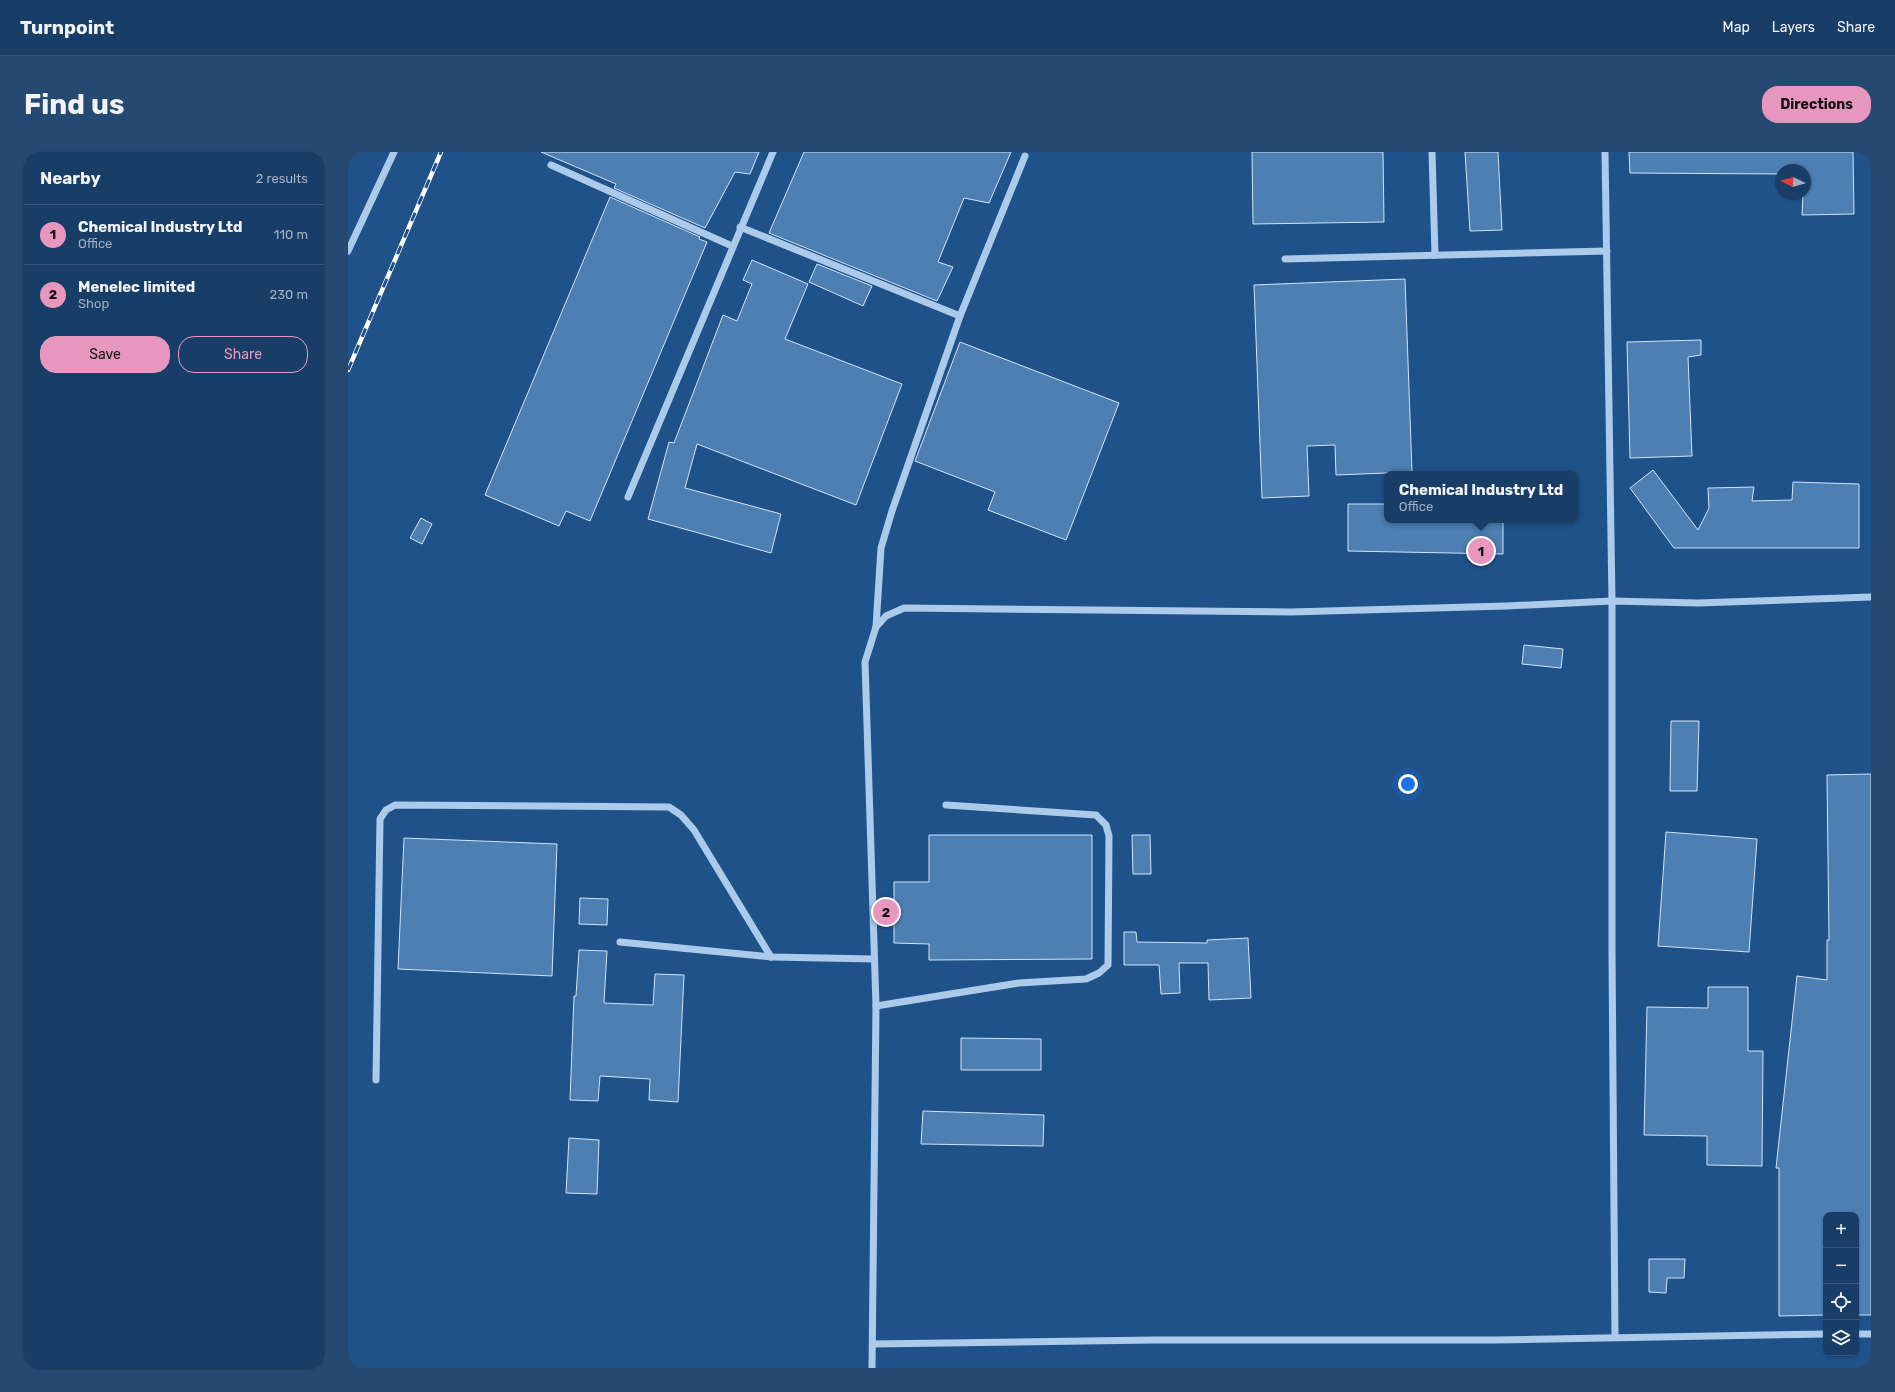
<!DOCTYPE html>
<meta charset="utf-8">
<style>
body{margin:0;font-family:Rubik,sans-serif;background:#254971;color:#f1f3f6}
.controls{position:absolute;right:12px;bottom:12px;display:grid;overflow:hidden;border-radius:8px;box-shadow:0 1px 3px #0004}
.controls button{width:36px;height:36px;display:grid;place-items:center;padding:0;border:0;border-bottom:1px solid #36577c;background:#183e68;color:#f1f3f6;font:20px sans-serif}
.compass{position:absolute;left:1427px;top:12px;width:36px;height:36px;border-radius:50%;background:#183e68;box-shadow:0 1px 3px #0004;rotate:275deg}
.you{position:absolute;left:1060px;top:632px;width:14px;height:14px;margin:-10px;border:3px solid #fff;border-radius:50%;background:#1a73e8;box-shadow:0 0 0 6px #1a73e833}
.badge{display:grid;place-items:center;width:26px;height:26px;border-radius:50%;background:#e797bd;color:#111;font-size:13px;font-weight:700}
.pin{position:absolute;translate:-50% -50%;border:2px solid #fff;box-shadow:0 1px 4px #0006}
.popup{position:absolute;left:1036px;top:319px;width:194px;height:52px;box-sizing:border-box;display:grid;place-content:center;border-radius:8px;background:#183e68;filter:drop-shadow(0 1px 3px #0005);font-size:13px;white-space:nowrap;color:#9faec0}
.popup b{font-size:15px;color:#f1f3f6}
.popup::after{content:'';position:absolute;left:50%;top:100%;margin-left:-8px;border:8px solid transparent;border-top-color:#183e68}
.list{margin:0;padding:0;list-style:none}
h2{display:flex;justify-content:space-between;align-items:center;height:52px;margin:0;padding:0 16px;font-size:17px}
h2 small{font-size:13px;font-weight:400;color:#9faec0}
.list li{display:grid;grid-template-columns:26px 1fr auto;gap:12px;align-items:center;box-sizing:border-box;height:60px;padding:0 16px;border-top:1px solid #36577c}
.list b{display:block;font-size:15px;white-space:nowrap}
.list p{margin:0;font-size:13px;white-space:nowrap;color:#9faec0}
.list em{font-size:13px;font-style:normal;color:#9faec0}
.actions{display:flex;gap:8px;padding:12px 16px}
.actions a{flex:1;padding:9px 0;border:1px solid #e797bd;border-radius:16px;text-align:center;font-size:14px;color:#e797bd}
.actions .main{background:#e797bd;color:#111}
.icon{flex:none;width:22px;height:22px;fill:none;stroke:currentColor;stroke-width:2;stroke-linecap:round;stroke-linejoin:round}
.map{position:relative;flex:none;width:1523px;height:1216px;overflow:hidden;border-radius:16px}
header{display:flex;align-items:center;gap:24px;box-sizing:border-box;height:56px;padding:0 20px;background:#183e68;border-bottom:1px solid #36577c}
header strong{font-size:19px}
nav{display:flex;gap:22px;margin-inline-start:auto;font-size:14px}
.intro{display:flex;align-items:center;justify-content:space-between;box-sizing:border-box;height:96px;padding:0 24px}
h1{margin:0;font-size:28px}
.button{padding:10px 18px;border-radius:16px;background:#e797bd;color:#111;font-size:14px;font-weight:700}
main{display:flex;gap:24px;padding:0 24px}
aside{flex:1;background:#183e68;border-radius:16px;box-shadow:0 1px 3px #0004}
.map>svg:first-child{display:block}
.building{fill:#4d7fb3;stroke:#d1e4f8}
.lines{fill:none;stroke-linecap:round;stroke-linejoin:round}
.minor{stroke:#accbeb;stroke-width:7}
.rail-casing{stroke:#fff;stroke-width:4.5}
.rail{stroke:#20528a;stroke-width:3;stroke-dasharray:9;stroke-linecap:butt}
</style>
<header>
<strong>Turnpoint</strong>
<nav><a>Map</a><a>Layers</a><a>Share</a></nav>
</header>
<div class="intro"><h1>Find us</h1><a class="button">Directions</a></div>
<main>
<aside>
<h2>Nearby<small>2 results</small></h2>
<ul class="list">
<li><span class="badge">1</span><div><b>Chemical Industry Ltd</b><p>Office</p></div><em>110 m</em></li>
<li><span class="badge">2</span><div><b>Menelec limited</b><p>Shop</p></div><em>230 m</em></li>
</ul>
<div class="actions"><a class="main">Save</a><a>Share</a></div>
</aside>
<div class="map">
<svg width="1523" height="1216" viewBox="0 0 1523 1216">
<rect width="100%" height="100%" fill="#20528a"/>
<g class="building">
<polygon points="193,0 411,0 402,22 387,20 357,76 266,36 268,32"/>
<polygon points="456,0 663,0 641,51 616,46 590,110 605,115 589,149 421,81"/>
<polygon points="904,0 1035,0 1036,70 905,72"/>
<polygon points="1117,0 1150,0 1154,78 1122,79"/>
<polygon points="1281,0 1505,0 1506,62 1454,63 1455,42 1457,42 1457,18 1433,18 1433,22 1282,21"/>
<polygon points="262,45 352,85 351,87 359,90 242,369 218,359 211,374 137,343"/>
<polygon points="404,108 460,132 437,187 554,232 508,353 349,292 337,336 433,362 423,401 300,367 321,290 326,291 375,163 389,169 404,132 395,128"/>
<polygon points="469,112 524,134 515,154 461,130"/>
<polygon points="1057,127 1064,320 988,323 987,293 959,294 961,344 914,346 906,133"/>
<polygon points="1353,188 1353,203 1340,205 1344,304 1282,306 1279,190"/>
<polygon points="612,190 771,251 718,388 640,358 647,340 567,309"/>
<polygon points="1305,318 1350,378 1361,356 1360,336 1406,335 1404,349 1444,348 1445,330 1511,332 1511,396 1326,396 1282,336"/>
<polygon points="1000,352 1039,352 1039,368 1155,368 1155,402 1000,399"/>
<polygon points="73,366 84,372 74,392 62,386"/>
<polygon points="1176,493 1215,497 1213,516 1174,512"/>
<polygon points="1323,569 1351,569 1349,639 1322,639"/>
<polygon points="1523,622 1523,1163 1508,1163 1508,1063 1478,1063 1478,1163 1431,1164 1431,1016 1428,1016 1449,824 1479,828 1479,788 1481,788 1479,623"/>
<polygon points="1318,680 1409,687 1401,800 1310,794"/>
<polygon points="581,683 744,683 744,807 581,808 581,792 546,791 546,730 581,730"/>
<polygon points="784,683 802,683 803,722 785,722"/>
<polygon points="56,686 209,692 204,824 50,817"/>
<polygon points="232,746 260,747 259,773 231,772"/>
<polygon points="776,780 788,780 789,790 859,791 859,788 900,786 903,846 861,848 860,811 831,811 832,841 813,842 811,813 776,813"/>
<polygon points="231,798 259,799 256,851 305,853 307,822 336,823 330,950 301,948 302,927 252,924 250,949 222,948 226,844 228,844"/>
<polygon points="1360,835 1400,835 1400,899 1415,899 1414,1014 1359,1013 1359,984 1296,983 1299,855 1360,856"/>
<polygon points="613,886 693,887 693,918 613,918"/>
<polygon points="575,959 696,963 695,994 573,992"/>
<polygon points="221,986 251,988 249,1042 218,1041"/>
<polygon points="1301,1107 1337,1107 1336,1126 1319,1126 1318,1141 1301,1140"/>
</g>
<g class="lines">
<g class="minor">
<polyline points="1084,0 1087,103"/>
<polyline points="1257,0 1264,449 1264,801 1267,1185"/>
<polyline points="203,13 384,94"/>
<polyline points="392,75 612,164"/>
<polyline points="0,99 46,0"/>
<polyline points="937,107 1259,99"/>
<polyline points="280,345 425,0"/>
<polyline points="528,475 538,464 556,456 943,460 1158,454 1264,449 1350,451 1523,445"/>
<polyline points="272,790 423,805 526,807"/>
<polyline points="528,854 671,831 738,827 751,821 760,813 761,684 758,673 748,663 598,653"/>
<polyline points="28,928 32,667 38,658 47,653 321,655 333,663 346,678 423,805"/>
<polyline points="1508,1182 1523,1182"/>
<polyline points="525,1192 805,1188 1148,1188 1478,1182"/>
<polyline points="524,1216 528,854 517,510 528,475 533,396 544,359 612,164 677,4"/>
</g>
<g class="rail-casing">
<polyline id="rail" points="0,218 93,0"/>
</g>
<use href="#rail" class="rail"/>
</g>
</svg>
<div class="controls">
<button>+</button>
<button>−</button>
<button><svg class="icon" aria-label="locate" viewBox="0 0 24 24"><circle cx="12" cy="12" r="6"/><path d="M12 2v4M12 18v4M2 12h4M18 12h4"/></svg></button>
<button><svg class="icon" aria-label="layers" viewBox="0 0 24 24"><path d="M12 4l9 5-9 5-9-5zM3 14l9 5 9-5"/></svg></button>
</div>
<svg class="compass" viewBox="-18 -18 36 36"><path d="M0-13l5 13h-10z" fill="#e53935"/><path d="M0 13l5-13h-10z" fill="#9faec0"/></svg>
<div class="you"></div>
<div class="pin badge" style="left:1133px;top:399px">1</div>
<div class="popup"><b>Chemical Industry Ltd</b>Office</div>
<div class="pin badge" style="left:538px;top:760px">2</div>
</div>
</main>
